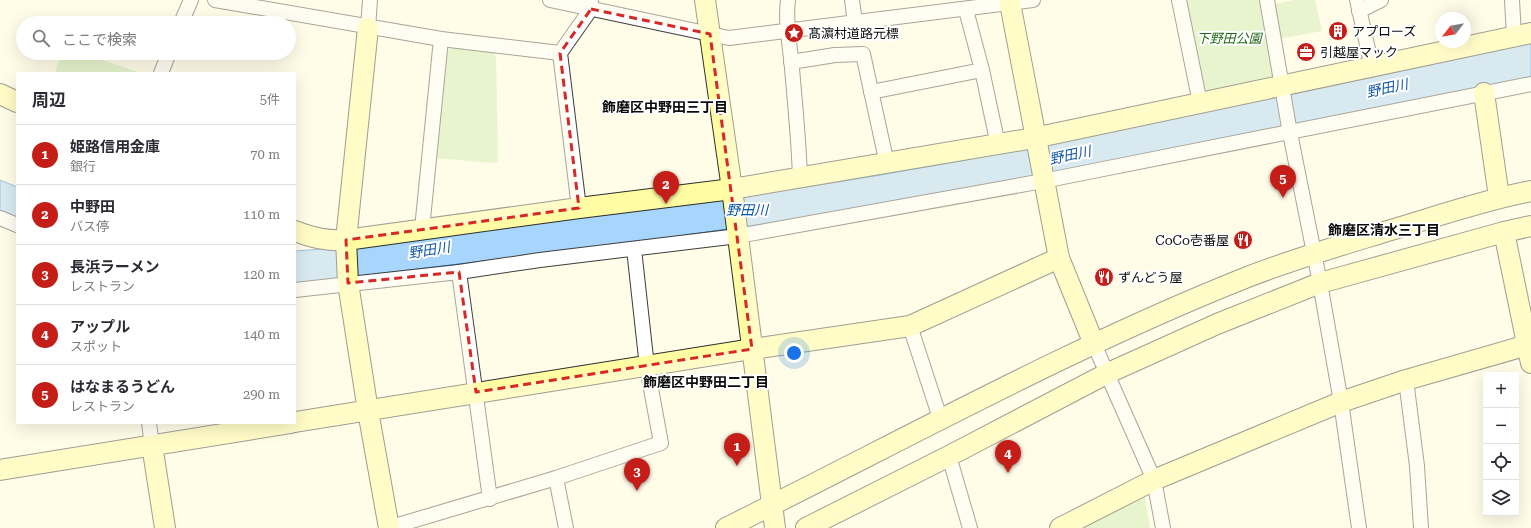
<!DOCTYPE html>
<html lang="ja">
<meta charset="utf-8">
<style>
body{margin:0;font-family:"Roboto Serif","Noto Sans JP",serif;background:#f2f2f3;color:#2b2b33}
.controls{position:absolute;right:12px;bottom:12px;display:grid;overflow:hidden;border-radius:0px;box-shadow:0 4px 16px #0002}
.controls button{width:36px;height:36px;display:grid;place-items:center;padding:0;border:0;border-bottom:1px solid #e1e1e2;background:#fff;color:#2b2b33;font:20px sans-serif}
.compass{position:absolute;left:1435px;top:12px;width:36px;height:36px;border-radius:50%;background:#fff;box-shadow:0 4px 16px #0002;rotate:239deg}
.you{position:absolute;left:794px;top:353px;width:14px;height:14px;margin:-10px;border:3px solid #fff;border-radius:50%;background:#1a73e8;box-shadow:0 0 0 6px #1a73e833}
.badge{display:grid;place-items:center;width:26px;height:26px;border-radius:50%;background:#c51e18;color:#fff;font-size:13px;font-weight:700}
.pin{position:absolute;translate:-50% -33px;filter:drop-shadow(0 1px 2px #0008)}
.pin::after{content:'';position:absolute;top:21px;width:14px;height:12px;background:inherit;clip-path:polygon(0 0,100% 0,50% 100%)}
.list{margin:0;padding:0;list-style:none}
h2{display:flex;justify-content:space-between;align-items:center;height:52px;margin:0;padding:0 16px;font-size:17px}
h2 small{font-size:13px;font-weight:400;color:#7c7c81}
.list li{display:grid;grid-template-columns:26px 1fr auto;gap:12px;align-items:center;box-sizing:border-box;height:60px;padding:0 16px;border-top:1px solid #e1e1e2}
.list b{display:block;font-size:15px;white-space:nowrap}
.list p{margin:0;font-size:13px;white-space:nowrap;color:#7c7c81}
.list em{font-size:13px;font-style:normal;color:#7c7c81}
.icon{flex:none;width:22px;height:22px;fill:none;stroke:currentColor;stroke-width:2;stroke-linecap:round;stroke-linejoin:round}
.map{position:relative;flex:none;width:1531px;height:528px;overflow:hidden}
.search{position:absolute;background:#fff;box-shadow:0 4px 16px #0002;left:16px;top:16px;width:280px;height:44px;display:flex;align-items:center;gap:10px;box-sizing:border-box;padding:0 14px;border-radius:22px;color:#7c7c81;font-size:15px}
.panel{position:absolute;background:#fff;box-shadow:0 4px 16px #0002;left:16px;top:72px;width:280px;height:352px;border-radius:0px}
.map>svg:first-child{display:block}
.green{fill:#caecaf}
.water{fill:#a8d5fb;stroke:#2984d8}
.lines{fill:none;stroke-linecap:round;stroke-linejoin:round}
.street-casing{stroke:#3e3e3e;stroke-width:16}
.secondary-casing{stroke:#2d2d2d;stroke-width:22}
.street{stroke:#fff;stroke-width:14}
.secondary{stroke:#fffca3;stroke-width:20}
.marked{fill:none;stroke:#d62828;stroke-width:3;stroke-dasharray:8 5;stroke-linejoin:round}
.labels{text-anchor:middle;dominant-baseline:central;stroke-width:4;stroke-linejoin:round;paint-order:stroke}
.poi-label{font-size:13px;fill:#0b0b0b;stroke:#fff;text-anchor:start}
.park-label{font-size:13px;font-style:italic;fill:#216717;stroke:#fff}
.water-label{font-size:14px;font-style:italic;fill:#0b55a6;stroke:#fff}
.neighbourhood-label{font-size:14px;font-weight:bold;fill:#0b0b0b;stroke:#fff}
</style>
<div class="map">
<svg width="1531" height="528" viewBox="0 0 1531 528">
<rect width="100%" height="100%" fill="#fffce8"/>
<g class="green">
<polygon points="1185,0 1259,0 1274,76 1268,82 1204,93"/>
<polygon points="1294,0 1315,0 1322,31 1278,39 1271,5"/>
<polygon points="452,47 493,51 496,58 498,161 493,163 435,158 445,52"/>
<polygon points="61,53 82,53 141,73 55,73"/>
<polygon points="1140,495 1145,496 1150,528 1076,528"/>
</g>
<g class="water">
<path d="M1531 41V78C1316 120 1102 167 886 204 704 236 520 256 337 279L295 283V251L338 248C519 225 701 205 881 175 1099 138 1315 87 1531 41Z"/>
<polygon points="0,180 17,187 17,221 0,214"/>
</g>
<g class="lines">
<g class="street-casing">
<g id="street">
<polyline points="215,0 441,39 560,53"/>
<polyline points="550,0 729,38 1033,0"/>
<path d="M788 0C785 23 790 45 792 68 795 105 799 141 800 179"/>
<polyline points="852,0 855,23"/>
<polyline points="1179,0 1200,103"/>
<polyline points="1267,0 1290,133 1320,283 1341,402 1359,528"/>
<polyline points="1357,0 1372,67"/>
<polyline points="1512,0 1514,36"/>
<polyline points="966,10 982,70 998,145"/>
<polyline points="1359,11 1381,0"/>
<polyline points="181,23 191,0"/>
<polyline points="368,28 370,0"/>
<polyline points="791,62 835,55 863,54 887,164"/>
<polyline points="161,73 169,53"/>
<polyline points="871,92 982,70"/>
<polyline points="579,208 560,53 591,9 591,2"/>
<polyline points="0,218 17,225"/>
<polyline points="422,229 441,39"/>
<polyline points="459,272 490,499"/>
<polyline points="295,290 459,272 540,260 738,236 1043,181 1531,84"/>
<polyline points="910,326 941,421"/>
<polyline points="1094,344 1154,480 1163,528"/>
<polyline points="1406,380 1417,466 1421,528"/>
<polyline points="149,423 152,445"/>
<polyline points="949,456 970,528"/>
<polyline points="556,478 566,528"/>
<polyline points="388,528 556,478 661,443 647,367 634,249"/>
</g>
</g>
<g class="secondary-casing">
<g id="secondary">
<polyline points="705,0 732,189 775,528"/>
<polyline points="1010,3 1059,258 1094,344"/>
<polyline points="368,28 346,240 348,283 368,411 389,528"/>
<polyline points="1484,93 1499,197"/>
<polyline points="0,94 17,102"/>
<path d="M295 231C313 238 327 241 346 240L579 208 732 189 1034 138 1531 33"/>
<polyline points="1504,232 1531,363"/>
<polyline points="295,422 752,349 910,326 1059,258"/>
<polyline points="152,445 165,528"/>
<polyline points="0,470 291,423"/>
<path d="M726 528C898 443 1067 349 1245 278 1293 259 1342 245 1391 230 1438 216 1484 200 1531 191"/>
<polyline points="806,528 949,456 1106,374 1217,324 1320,283 1504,232 1531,226"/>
<polyline points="1060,528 1154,480 1341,402 1406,380 1531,344"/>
</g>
</g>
<use href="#street" class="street"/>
<use href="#secondary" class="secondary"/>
</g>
<path d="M0 0H1531V528H0ZM591 9 710 34 752 349 476 392 459 272 348 283 346 240 579 208 560 53Z" fill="#fffce8" fill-opacity=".55" fill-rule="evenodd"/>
<path class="marked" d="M591 9 710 34 752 349 476 392 459 272 348 283 346 240 579 208 560 53Z"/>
<defs>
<g id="building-disc" transform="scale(1)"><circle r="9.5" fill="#c51e18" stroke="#fff"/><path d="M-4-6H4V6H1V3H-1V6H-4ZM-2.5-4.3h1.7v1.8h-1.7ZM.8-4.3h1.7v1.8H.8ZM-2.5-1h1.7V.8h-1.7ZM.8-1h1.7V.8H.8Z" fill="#fff"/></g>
<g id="sight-disc" transform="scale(1)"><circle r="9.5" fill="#c51e18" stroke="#fff"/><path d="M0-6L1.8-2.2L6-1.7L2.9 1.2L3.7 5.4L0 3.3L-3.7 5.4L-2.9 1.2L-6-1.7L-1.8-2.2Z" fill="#fff"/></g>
<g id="office-disc" transform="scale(1)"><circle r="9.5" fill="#c51e18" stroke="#fff"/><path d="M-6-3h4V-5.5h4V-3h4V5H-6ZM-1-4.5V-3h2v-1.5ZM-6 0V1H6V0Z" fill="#fff"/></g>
<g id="restaurant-disc" transform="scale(1)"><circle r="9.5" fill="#c51e18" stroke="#fff"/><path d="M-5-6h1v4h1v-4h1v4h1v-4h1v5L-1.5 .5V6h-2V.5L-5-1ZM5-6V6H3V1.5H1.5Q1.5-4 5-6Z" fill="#fff"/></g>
</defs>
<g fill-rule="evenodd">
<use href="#building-disc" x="1338" y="31"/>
<use href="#sight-disc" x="794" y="33"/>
<use href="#office-disc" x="1306" y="52"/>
<use href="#restaurant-disc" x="1243" y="240"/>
<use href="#restaurant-disc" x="1104" y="277"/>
</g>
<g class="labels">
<g class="poi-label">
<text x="1352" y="31">アプローズ</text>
<text x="808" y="33">髙濵村道路元標</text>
<text x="1320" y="52">引越屋マック</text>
<text x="1229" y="240" text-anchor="end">CoCo壱番屋</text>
<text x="1118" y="277">ずんどう屋</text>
</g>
<g class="park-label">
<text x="1229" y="38">下野田公園</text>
</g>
<g class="water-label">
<text transform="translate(1387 88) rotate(-12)">野田川</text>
<text transform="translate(1070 155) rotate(-12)">野田川</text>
<text x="747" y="210">野田川</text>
<text transform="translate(429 250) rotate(-9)">野田川</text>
</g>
<g class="neighbourhood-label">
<text x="665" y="107">飾磨区中野田三丁目</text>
<text x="1384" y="230">飾磨区清水三丁目</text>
<text x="706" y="382">飾磨区中野田二丁目</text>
</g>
</g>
</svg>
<div class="controls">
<button>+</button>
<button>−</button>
<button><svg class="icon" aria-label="locate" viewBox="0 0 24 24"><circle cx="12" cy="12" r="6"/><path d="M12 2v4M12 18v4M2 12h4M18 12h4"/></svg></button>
<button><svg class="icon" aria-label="layers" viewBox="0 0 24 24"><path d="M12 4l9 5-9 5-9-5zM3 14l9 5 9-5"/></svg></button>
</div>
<svg class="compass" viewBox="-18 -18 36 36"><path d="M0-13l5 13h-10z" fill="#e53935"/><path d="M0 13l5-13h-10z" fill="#7c7c81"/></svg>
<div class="you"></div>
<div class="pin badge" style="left:737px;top:466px">1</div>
<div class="pin badge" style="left:666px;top:204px">2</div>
<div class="pin badge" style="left:637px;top:491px">3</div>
<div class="pin badge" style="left:1008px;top:473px">4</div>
<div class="pin badge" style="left:1283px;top:198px">5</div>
<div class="search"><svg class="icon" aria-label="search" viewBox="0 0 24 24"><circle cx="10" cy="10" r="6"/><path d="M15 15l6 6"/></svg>ここで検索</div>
<section class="panel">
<h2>周辺<small>5件</small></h2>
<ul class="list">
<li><span class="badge">1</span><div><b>姫路信用金庫</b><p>銀行</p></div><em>70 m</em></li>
<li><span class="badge">2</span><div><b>中野田</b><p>バス停</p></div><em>110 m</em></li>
<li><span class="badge">3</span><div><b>長浜ラーメン</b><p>レストラン</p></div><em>120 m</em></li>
<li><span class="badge">4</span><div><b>アップル</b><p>スポット</p></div><em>140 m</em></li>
<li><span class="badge">5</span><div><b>はなまるうどん</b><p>レストラン</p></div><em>290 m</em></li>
</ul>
</section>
</div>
